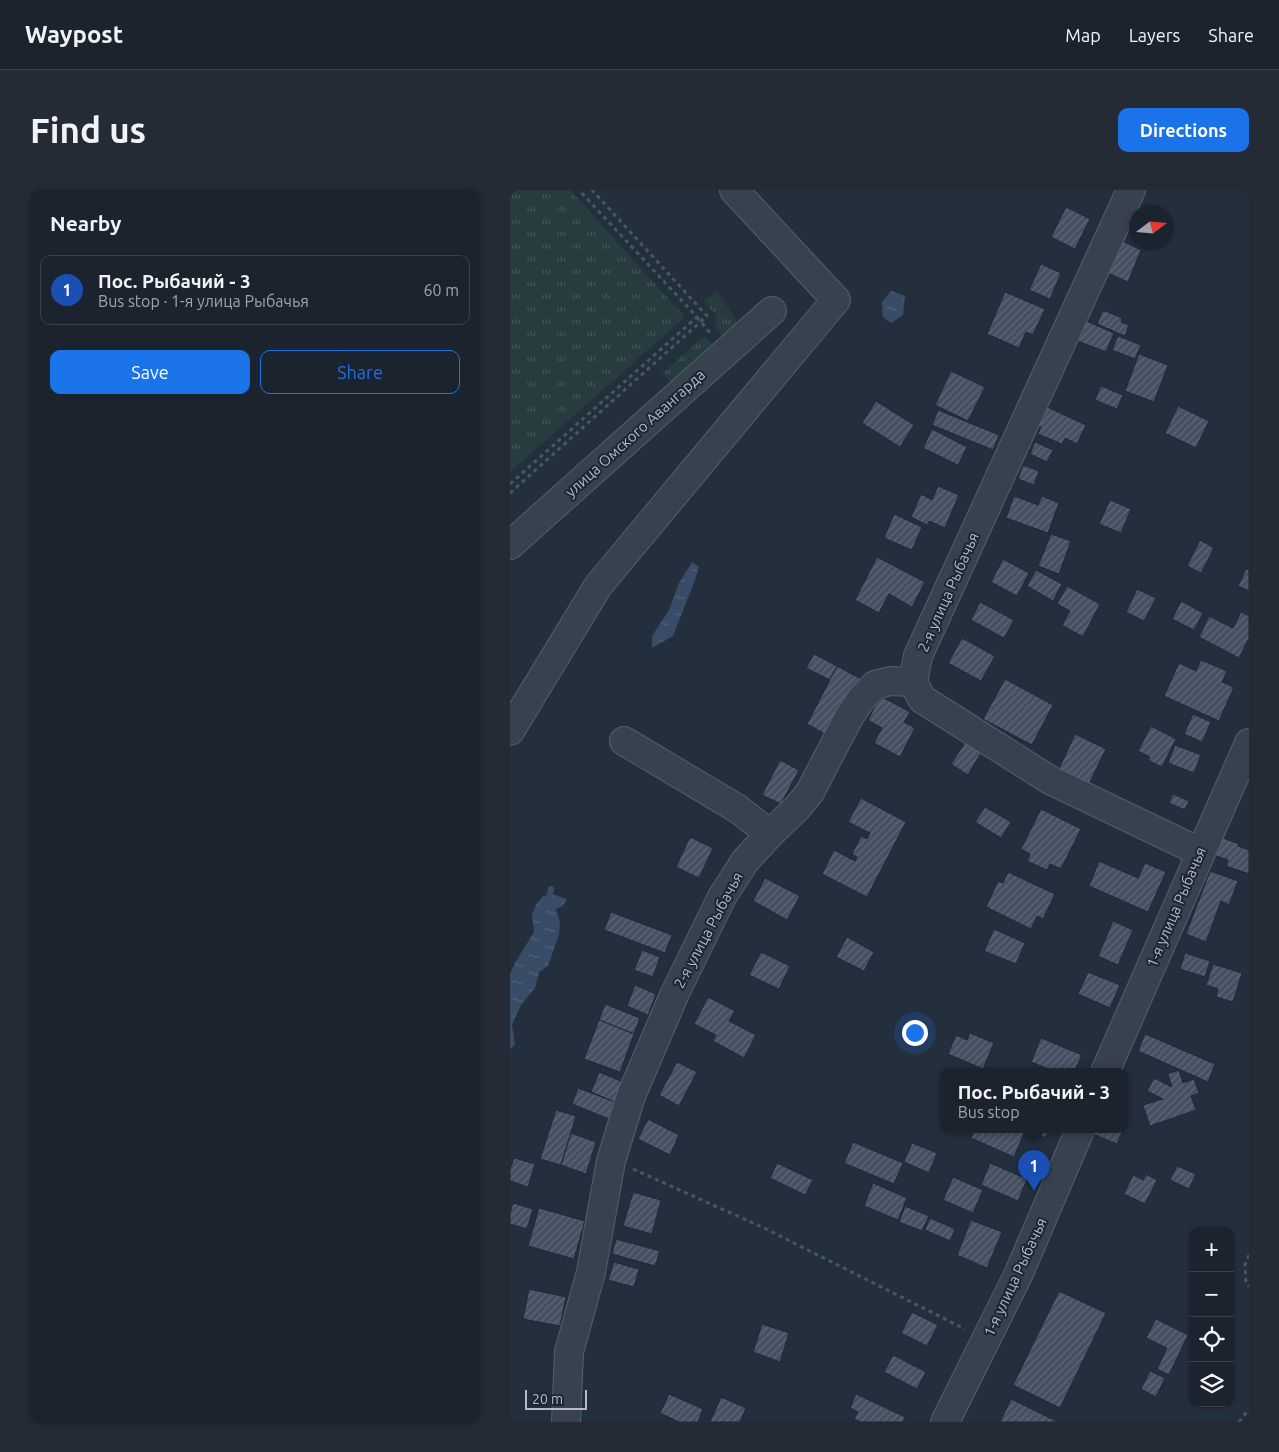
<!DOCTYPE html>
<meta charset="utf-8">
<style>
body{margin:0;font-family:Ubuntu,sans-serif;background:#242b36;color:#f1f3f6}
.controls{position:absolute;right:15px;bottom:15px;display:grid;overflow:hidden;border-radius:10px;box-shadow:0 1px 4px #0004}
.controls button{width:45px;height:45px;display:grid;place-items:center;padding:0;border:0;border-bottom:1px solid #39404a;background:#1b232e;color:#f1f3f6;font:25px sans-serif}
.compass{position:absolute;left:619px;top:15px;width:45px;height:45px;border-radius:50%;background:#1b232e;box-shadow:0 1px 4px #0004;rotate:74deg}
.scale{position:absolute;left:15px;bottom:12px;width:62px;box-sizing:border-box;padding-left:5px;border:2px solid #b4bcc9;border-top:0;font-size:14px;line-height:18px;white-space:nowrap;color:#b4bcc9;-webkit-text-stroke:4px #1d2633;paint-order:stroke}
.you{position:absolute;left:404px;top:842px;width:18px;height:18px;margin:-12px;border:4px solid #fff;border-radius:50%;background:#1a73e8;box-shadow:0 0 0 8px #1a73e833}
.badge{display:grid;place-items:center;width:32px;height:32px;border-radius:50%;background:#1a73e8;color:#fff;font-size:16px;font-weight:700}
.pin{position:absolute;translate:-50% -41px;filter:drop-shadow(0 1px 2px #0008)}
.pin::after{content:'';position:absolute;top:26px;width:18px;height:15px;background:inherit;clip-path:polygon(0 0,100% 0,50% 100%)}
.popup{position:absolute;left:430px;top:878px;width:188px;height:65px;box-sizing:border-box;display:grid;place-content:center;border-radius:10px;background:#1b232e;filter:drop-shadow(0 1px 4px #0005);font-size:16px;white-space:nowrap;color:#a0a4aa}
.popup b{font-size:19px;color:#f1f3f6}
.popup::after{content:'';position:absolute;left:50%;top:100%;margin-left:-10px;border:10px solid transparent;border-top-color:#1b232e}
.list{margin:0;padding:0;list-style:none}
h2{display:flex;justify-content:space-between;align-items:center;height:65px;margin:0;padding:0 20px;font-size:21px}
h2 small{font-size:16px;font-weight:400;color:#a0a4aa}
.list li{display:grid;grid-template-columns:32px 1fr auto;gap:15px;align-items:center;box-sizing:border-box;height:70px;margin:0 10px 10px;padding:0 10px;border:1px solid #39404a;border-radius:10px}
.list b{display:block;font-size:19px;white-space:nowrap}
.list p{margin:0;font-size:16px;white-space:nowrap;color:#a0a4aa}
.list em{font-size:16px;font-style:normal;color:#a0a4aa}
.actions{display:flex;gap:10px;padding:15px 20px}
.actions a{flex:1;padding:11px 0;border:1px solid #1a73e8;border-radius:10px;text-align:center;font-size:18px;color:#1a73e8}
.actions .main{background:#1a73e8;color:#fff}
.icon{flex:none;width:28px;height:28px;fill:none;stroke:currentColor;stroke-width:2;stroke-linecap:round;stroke-linejoin:round}
.map{position:relative;flex:none;width:739px;height:1232px;overflow:hidden;border-radius:10px}
header{display:flex;align-items:center;gap:30px;box-sizing:border-box;height:70px;padding:0 25px;background:#1b232e;border-bottom:1px solid #39404a}
header strong{font-size:24px}
nav{display:flex;gap:28px;margin-inline-start:auto;font-size:18px}
.intro{display:flex;align-items:center;justify-content:space-between;box-sizing:border-box;height:120px;padding:0 30px}
h1{margin:0;font-size:35px}
.button{padding:12px 22px;border-radius:10px;background:#1a73e8;color:#fff;font-size:18px;font-weight:700}
main{display:flex;gap:30px;padding:0 30px}
aside{flex:1;background:#1b232e;border-radius:10px;box-shadow:0 1px 4px #0004}
.map>svg:first-child{display:block}
.grass{fill:url(#grass-tufts)}
.water{fill:url(#water-ripples)}
.lines{fill:none;stroke-linecap:round;stroke-linejoin:round}
.stream{stroke:#394c67;stroke-width:6}
.building{fill:url(#building-hatch);stroke:#1f2835}
.minor-casing{stroke:#565f6c;stroke-width:30}
.path{stroke:#44595c;stroke-width:3;stroke-dasharray:4 4;stroke-linecap:butt}
.minor{stroke:#38414e;stroke-width:28}
.labels{text-anchor:middle;dominant-baseline:central;stroke-width:4;stroke-linejoin:round;paint-order:stroke}
.street-label{font-size:15px;fill:#b4bcc9;stroke:#1d2633}
</style>
<header>
<strong>Waypost</strong>
<nav><a>Map</a><a>Layers</a><a>Share</a></nav>
</header>
<div class="intro"><h1>Find us</h1><a class="button">Directions</a></div>
<main>
<aside>
<h2>Nearby<small></small></h2>
<ul class="list">
<li><span class="badge" style="background:#1a4fb4">1</span><div><b>Пос. Рыбачий - 3</b><p>Bus stop · 1-я улица Рыбачья</p></div><em>60 m</em></li>
</ul>
<div class="actions"><a class="main">Save</a><a>Share</a></div>
</aside>
<div class="map">
<svg width="739" height="1232" viewBox="0 0 739 1232">
<defs>
<pattern id="grass-tufts" width="24" height="20" patternUnits="userSpaceOnUse" patternTransform="scale(1.25)"><rect width="24" height="20" fill="#263c3f"/><path d="M3 7l-1-3M5 7V3M7 7l1-3M15 17l-1-3M17 17v-4M19 17l1-3" fill="none" stroke="#435659"/></pattern>
<pattern id="water-ripples" width="26" height="14" patternUnits="userSpaceOnUse" patternTransform="scale(1.25)"><rect width="26" height="14" fill="#394c67"/><path d="M2 4q2-2 4 0t4 0M15 11q2-2 4 0t4 0" fill="none" stroke="#53647b"/></pattern>
<pattern id="building-hatch" width="6" height="6" patternUnits="userSpaceOnUse" patternTransform="scale(1.25)"><rect width="6" height="6" fill="#455162"/><path d="M-1 1l2-2M0 6l6-6M5 7l2-2" fill="none" stroke="#5d6877"/></pattern>
</defs>
<rect width="100%" height="100%" fill="#242f3e"/>
<g class="grass">
<polygon points="0,0 60,0 175,127 0,282"/>
<polygon points="207,101 226,130 225,140 215,150 204,137 207,134 206,125 194,111"/>
<polygon points="194,146 205,158 163,196 153,183"/>
</g>
<g class="water">
<polygon points="381,101 395,106 393,125 381,133 373,127 372,112"/>
<polygon points="182,372 189,377 185,390 163,446 142,458 142,446 159,420 169,393"/>
<polygon points="45,705 57,709 53,716 46,719 50,733 49,744 38,776 29,782 25,798 11,815 2,835 5,855 0,859 0,784 5,773 24,742 22,724 27,713 33,706"/>
</g>
<g class="lines">
<polyline class="stream" points="38,712 41,699"/>
</g>
<g class="building">
<polygon points="556,17 580,29 565,59 541,47"/>
<polygon points="612,51 631,60 618,92 598,83"/>
<polygon points="531,74 551,83 540,109 519,100"/>
<polygon points="495,102 535,119 523,145 516,142 509,158 477,144"/>
<polygon points="593,120 612,128 611,132 619,135 615,146 587,134"/>
<polygon points="576,131 604,143 596,162 568,151"/>
<polygon points="608,146 631,155 625,169 602,160"/>
<polygon points="629,164 658,175 644,212 615,201"/>
<polygon points="441,181 475,197 458,231 425,215"/>
<polygon points="591,196 613,205 607,219 585,210"/>
<polygon points="366,211 404,235 390,257 352,233"/>
<polygon points="535,216 576,235 567,254 555,248 552,254 528,244 531,237 526,235"/>
<polygon points="668,216 699,231 686,258 655,243"/>
<polygon points="428,220 489,245 483,260 422,235"/>
<polygon points="422,239 457,257 448,275 413,258"/>
<polygon points="525,252 543,260 537,272 520,264"/>
<polygon points="513,275 529,281 524,295 508,289"/>
<polygon points="428,296 449,305 435,338 419,331 417,335 401,327 411,304 422,310"/>
<polygon points="504,306 528,315 532,306 549,313 538,343 496,328"/>
<polygon points="600,310 621,319 611,343 589,334"/>
<polygon points="384,324 412,337 402,360 374,348"/>
<polygon points="541,344 561,351 549,384 528,376"/>
<polygon points="690,350 704,358 691,383 677,376"/>
<polygon points="367,367 415,392 402,417 379,404 369,423 345,410"/>
<polygon points="493,369 519,383 507,406 481,392"/>
<polygon points="736,379 739,380 739,401 728,396"/>
<polygon points="526,380 552,394 543,411 517,396"/>
<polygon points="557,396 590,414 573,447 552,435 560,421 547,414"/>
<polygon points="627,399 646,408 634,431 616,422"/>
<polygon points="671,411 693,423 684,440 662,429"/>
<polygon points="470,412 504,430 494,448 461,430"/>
<polygon points="731,422 739,426 739,448 729,468 689,447 699,426 723,438"/>
<polygon points="452,448 485,466 471,491 438,473"/>
<polygon points="304,464 327,476 320,490 296,478"/>
<polygon points="691,470 717,481 712,492 724,497 709,531 654,506 669,473 686,481"/>
<polygon points="327,476 351,489 344,504 339,501 325,529 321,547 297,534"/>
<polygon points="495,489 543,515 522,555 473,529"/>
<polygon points="370,506 400,522 394,532 405,538 390,567 364,553 372,538 358,530"/>
<polygon points="683,524 701,532 692,552 674,544"/>
<polygon points="641,536 666,549 652,577 638,570 640,567 628,561"/>
<polygon points="565,544 596,559 578,596 548,581"/>
<polygon points="456,551 472,561 458,585 441,574"/>
<polygon points="665,555 691,565 684,583 658,573"/>
<polygon points="270,570 289,580 271,614 252,605"/>
<polygon points="663,604 679,611 675,620 659,613"/>
<polygon points="351,608 396,632 357,707 312,684 324,660 345,671 347,667 342,664 351,646 357,649 360,643 338,632"/>
<polygon points="475,617 501,632 491,648 465,632"/>
<polygon points="531,619 571,639 551,679 540,674 537,680 517,671 520,664 511,659"/>
<polygon points="705,645 729,654 728,656 739,660 739,684 716,676 718,670 698,663"/>
<polygon points="180,647 203,658 189,688 166,677"/>
<polygon points="589,671 628,688 635,673 656,682 638,722 579,696"/>
<polygon points="700,681 728,691 719,715 711,711 696,752 676,744"/>
<polygon points="498,682 545,704 533,729 527,726 521,739 476,717 488,691 493,693"/>
<polygon points="255,688 290,706 277,730 243,711"/>
<polygon points="101,722 162,745 155,763 94,740"/>
<polygon points="603,731 623,740 608,775 588,766"/>
<polygon points="484,739 515,753 506,774 474,761"/>
<polygon points="337,747 364,762 354,781 326,767"/>
<polygon points="132,760 150,767 143,787 124,780"/>
<polygon points="251,762 280,776 269,799 239,785"/>
<polygon points="675,763 700,771 695,787 670,779"/>
<polygon points="703,774 732,783 723,812 706,807 708,799 696,795"/>
<polygon points="578,782 610,795 600,818 568,804"/>
<polygon points="125,795 146,804 138,825 117,816"/>
<polygon points="198,807 225,821 219,831 246,845 234,868 203,851 206,845 184,834"/>
<polygon points="95,814 130,828 124,844 89,830"/>
<polygon points="89,830 124,844 110,882 74,869"/>
<polygon points="460,843 484,853 473,879 438,864 446,845 457,850"/>
<polygon points="635,844 705,874 698,892 628,861"/>
<polygon points="531,848 572,865 564,882 553,880 551,882 546,882 521,872"/>
<polygon points="167,872 187,882 169,916 149,905"/>
<polygon points="669,880 673,893 684,889 689,903 681,906 686,920 640,936 633,915 653,909 637,901 644,888 662,897 658,884"/>
<polygon points="89,882 113,892 105,912 81,902"/>
<polygon points="68,898 105,912 99,929 62,914"/>
<polygon points="46,920 66,926 51,975 30,969"/>
<polygon points="138,929 169,945 160,965 128,949"/>
<polygon points="465,940 512,940 515,941 504,967 461,948"/>
<polygon points="517,940 539,940 536,948"/>
<polygon points="585,940 613,940 607,954 583,944"/>
<polygon points="61,943 86,952 76,984 51,975"/>
<polygon points="343,952 393,973 384,994 334,973"/>
<polygon points="402,953 427,963 419,983 394,972"/>
<polygon points="4,968 25,974 18,997 0,991 0,979"/>
<polygon points="267,973 303,990 295,1005 260,988"/>
<polygon points="480,973 517,989 508,1011 471,995"/>
<polygon points="667,976 686,984 679,999 660,990"/>
<polygon points="636,984 647,990 635,1014 614,1004 623,985 633,990"/>
<polygon points="443,987 473,1000 463,1023 433,1010"/>
<polygon points="363,993 397,1008 388,1030 354,1016"/>
<polygon points="123,1002 151,1010 142,1044 113,1036"/>
<polygon points="3,1013 23,1019 17,1039 0,1034 0,1023"/>
<polygon points="395,1016 419,1026 412,1041 389,1032"/>
<polygon points="29,1018 75,1031 64,1069 18,1056"/>
<polygon points="420,1028 445,1039 440,1051 415,1040"/>
<polygon points="461,1030 492,1042 477,1078 447,1065"/>
<polygon points="106,1049 150,1061 145,1076 102,1064"/>
<polygon points="104,1072 129,1079 124,1097 98,1090"/>
<polygon points="19,1099 56,1107 50,1136 13,1129"/>
<polygon points="549,1101 596,1123 550,1218 503,1195"/>
<polygon points="402,1122 428,1135 417,1156 391,1143"/>
<polygon points="646,1129 678,1145 659,1185 647,1179 657,1158 636,1148"/>
<polygon points="252,1134 279,1143 270,1172 243,1162"/>
<polygon points="383,1165 416,1182 407,1199 374,1182"/>
<polygon points="640,1181 655,1188 646,1207 631,1199"/>
<polygon points="159,1204 193,1219 188,1232 169,1232 150,1223"/>
<polygon points="346,1204 395,1227 393,1232 351,1232 344,1229 348,1222 340,1218"/>
<polygon points="211,1207 236,1218 230,1232 200,1232"/>
<polygon points="501,1209 548,1232 490,1232"/>
</g>
<g class="lines">
<g class="minor-casing">
<g id="minor">
<polyline points="0,355 262,121"/>
<polyline points="403,492 412,509 540,590 690,662"/>
<polyline points="0,541 88,396 326,110 224,0"/>
<polyline points="114,551 228,619 260,644"/>
<polyline points="595,882 739,553"/>
<polyline points="56,1232 59,1162 81,1082 101,971 121,906 165,803 212,707 235,671 260,644 287,618 300,602 338,529 351,509 365,495 380,491 403,492 408,466 621,0"/>
<polyline points="435,1232 509,1083 570,940"/>
</g>
</g>
<g class="path">
<polyline points="187,127 201,144"/>
<polyline points="0,294 187,127 69,0"/>
<polyline points="0,303 197,126 82,0"/>
<polyline points="123,979 254,1038 455,1139"/>
<polyline points="739,1065 735,1075 736,1094 739,1096"/>
<polyline points="729,1232 739,1219"/>
</g>
<use href="#minor" class="minor"/>
</g>
<g class="labels">
<g class="street-label">
<text transform="translate(125 243) rotate(-42)">улица Омского Авангарда</text>
<text transform="translate(438 402) rotate(-66)">2-я улица Рыбачья</text>
<text transform="translate(666 717) rotate(-67)">1-я улица Рыбачья</text>
<text transform="translate(198 740) rotate(-62)">2-я улица Рыбачья</text>
<text transform="translate(505 1087) rotate(-65)">1-я улица Рыбачья</text>
</g>
</g>
</svg>
<div class="controls">
<button>+</button>
<button>−</button>
<button><svg class="icon" aria-label="locate" viewBox="0 0 24 24"><circle cx="12" cy="12" r="6"/><path d="M12 2v4M12 18v4M2 12h4M18 12h4"/></svg></button>
<button><svg class="icon" aria-label="layers" viewBox="0 0 24 24"><path d="M12 4l9 5-9 5-9-5zM3 14l9 5 9-5"/></svg></button>
</div>
<svg class="compass" viewBox="-18 -18 36 36"><path d="M0-13l5 13h-10z" fill="#e53935"/><path d="M0 13l5-13h-10z" fill="#a0a4aa"/></svg>
<div class="scale">20 m</div>
<div class="you"></div>
<div class="pin badge" style="left:524px;top:1001px;background:#1a4fb4">1</div>
<div class="popup"><b>Пос. Рыбачий - 3</b>Bus stop</div>
</div>
</main>
